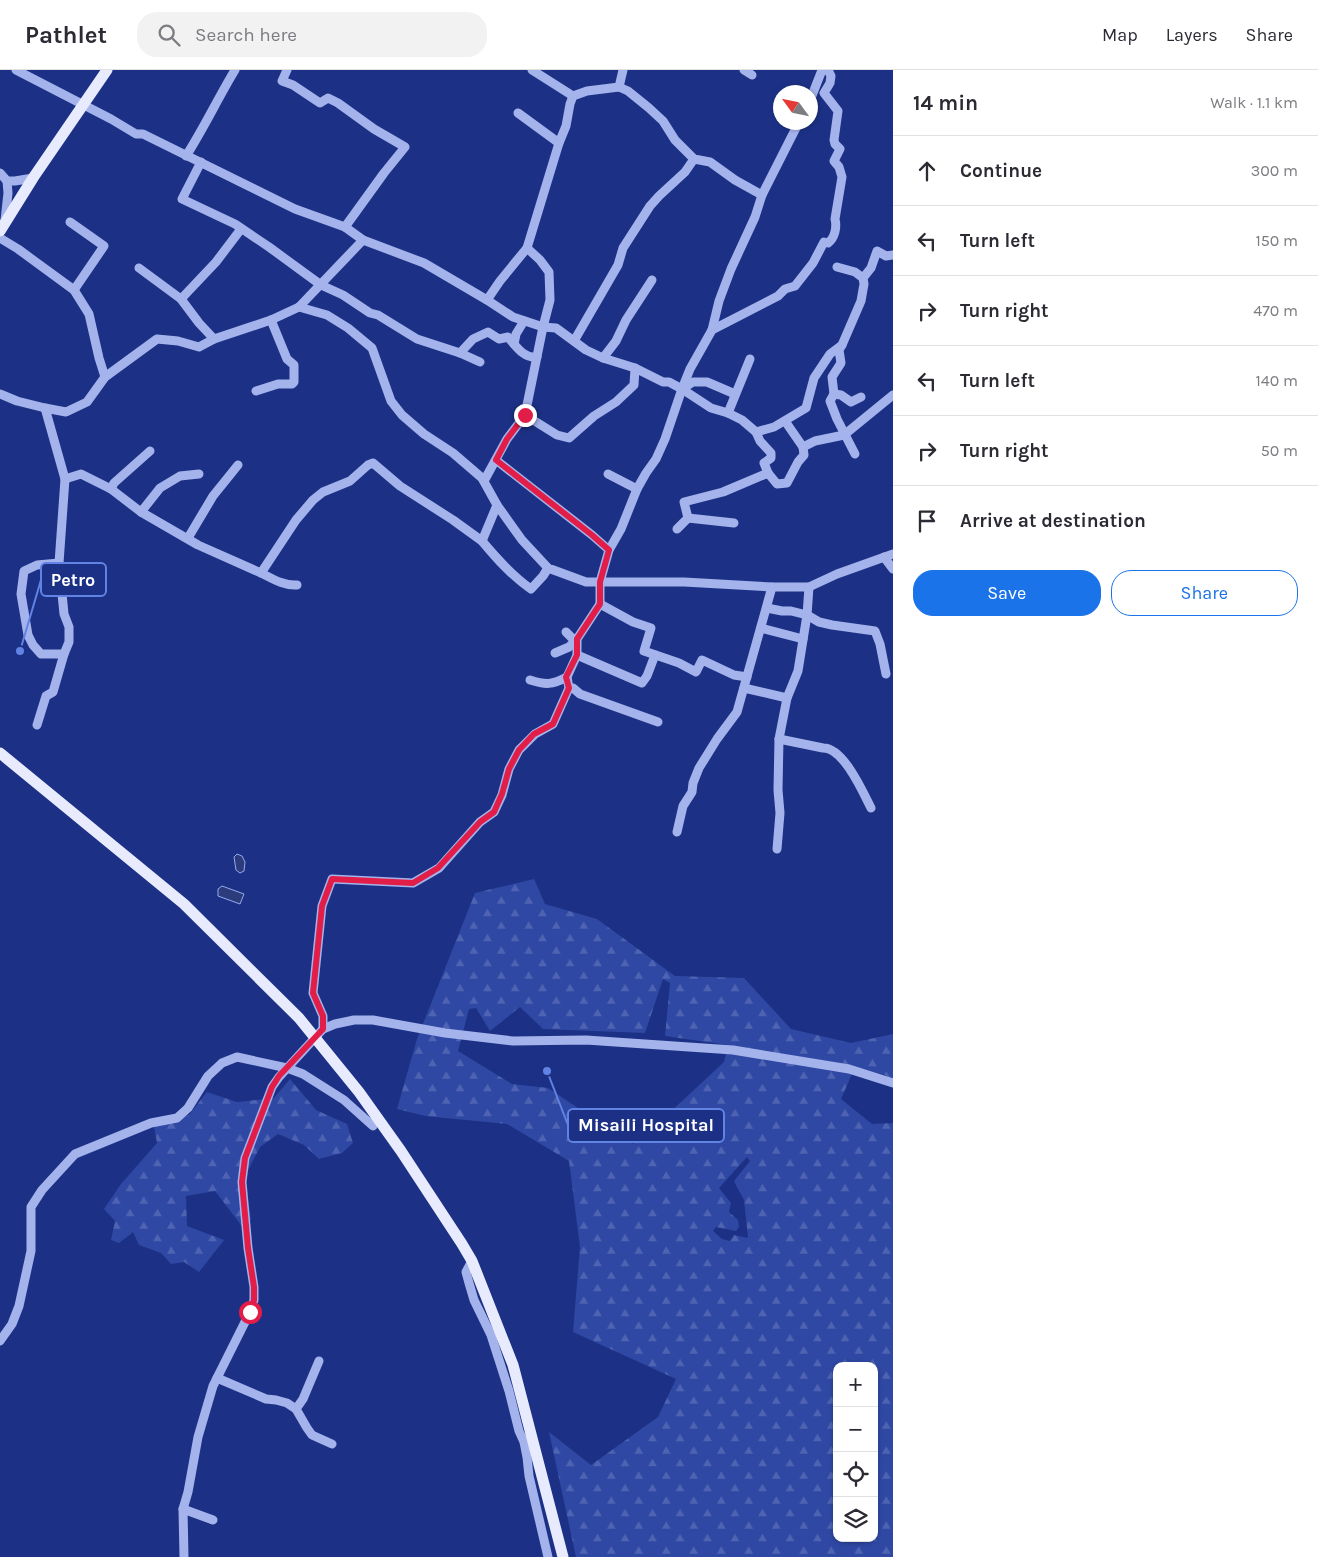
<!DOCTYPE html>
<meta charset="utf-8">
<style>
body{margin:0;font-family:Karla,sans-serif;background:#f2f2f3;color:#2b2b33}
.controls{position:absolute;right:15px;bottom:15px;display:grid;overflow:hidden;border-radius:10px;box-shadow:0 1px 4px #0004}
.controls button{width:45px;height:45px;display:grid;place-items:center;padding:0;border:0;border-bottom:1px solid #e1e1e2;background:#fff;color:#2b2b33;font:25px sans-serif}
.compass{position:absolute;left:773px;top:15px;width:45px;height:45px;border-radius:50%;background:#fff;box-shadow:0 1px 4px #0004;rotate:303deg}
.stop{position:absolute;width:15px;height:15px;margin:-11px;border:4px solid #e11d48;border-radius:50%;background:#fff}
.stop.end{background:#e11d48;border-color:#fff;box-shadow:0 1px 5px #0008}
.list{margin:0;padding:0;list-style:none}
h2{display:flex;justify-content:space-between;align-items:center;height:65px;margin:0;padding:0 20px;font-size:21px}
h2 small{font-size:16px;font-weight:400;color:#7c7c81}
.list li{display:grid;grid-template-columns:32px 1fr auto;gap:15px;align-items:center;box-sizing:border-box;height:70px;padding:0 20px;border-top:1px solid #e1e1e2}
.list b{display:block;font-size:19px;white-space:nowrap}
.list em{font-size:16px;font-style:normal;color:#7c7c81}
.actions{display:flex;gap:10px;padding:15px 20px}
.actions a{flex:1;padding:11px 0;border:1px solid #1a73e8;border-radius:20px;text-align:center;font-size:18px;color:#1a73e8}
.actions .main{background:#1a73e8;color:#fff}
.icon{flex:none;width:28px;height:28px;fill:none;stroke:currentColor;stroke-width:2;stroke-linecap:round;stroke-linejoin:round}
.map{position:relative;flex:none;width:893px;height:1487px;overflow:hidden}
header{display:flex;align-items:center;gap:30px;box-sizing:border-box;height:70px;padding:0 25px;background:#fff;border-bottom:1px solid #e1e1e2}
header strong{font-size:24px}
nav{display:flex;gap:28px;margin-inline-start:auto;font-size:18px}
.search{width:350px;height:45px;background:#f2f2f3;display:flex;align-items:center;gap:12px;box-sizing:border-box;padding:0 18px;border-radius:20px;color:#7c7c81;font-size:19px}
main{display:flex}
aside{flex:1;background:#fff}
.map>svg:first-child{display:block}
.forest{fill:url(#forest-firs);fill-rule:evenodd}
.water{fill:#2c3b7b;stroke:#97aaed}
.lines{fill:none;stroke-linecap:round;stroke-linejoin:round}
.minor{stroke:#a4b3eb;stroke-width:9}
.major{stroke:#e8ebfe;stroke-width:11}
.route{stroke:#e11d48;stroke-width:6}
.leader{fill:none;stroke:#6183e4;stroke-width:2}
.callout-dot{fill:#6183e4;stroke:#1c3185;stroke-width:2}
.callout{fill:#1c3185;stroke:#6183e4;stroke-width:2}
.callout-label{font-size:18px;text-anchor:middle;font-weight:bold;fill:#fff}
</style>
<header>
<strong>Pathlet</strong>
<div class="search"><svg class="icon" aria-label="search" viewBox="0 0 24 24"><circle cx="10" cy="10" r="6"/><path d="M15 15l6 6"/></svg>Search here</div>
<nav><a>Map</a><a>Layers</a><a>Share</a></nav>
</header>
<main>
<div class="map">
<svg width="893" height="1487" viewBox="0 0 893 1487">
<defs>
<pattern id="forest-firs" width="22" height="20" patternUnits="userSpaceOnUse" patternTransform="scale(1.25)"><rect width="22" height="20" fill="#2f48a3"/><path d="M5 1l3.5 6h-7zM16 11l3.5 6h-7z" fill="#4e63b1"/></pattern>
</defs>
<rect width="100%" height="100%" fill="#1c3185"/>
<g class="forest">
<path d="M534 809 545 834 597 849 675 906 744 908 791 959 851 973 893 964V1010L885 1005 855 997 841 1029 872 1054 893 1053V1487H576L549 1362 591 1395 658 1347 676 1309 573 1262 580 1177 569 1091 507 1054 425 1046 397 1039 417 969 475 823ZM663 909 670 913 665 966 728 975 724 992 666 1046 645 1042 633 1074 622 1065 590 1046 548 1018 512 1014 458 981 469 939 476 938 490 961 520 937 543 959 645 963ZM747 1087 750 1091 734 1111 744 1130 748 1168 734 1165 730 1171 722 1169 713 1161 716 1157 736 1161 739 1157 738 1150 729 1142 731 1133 719 1118ZM837 1296H874V1468H837Z"/>
<polygon points="290,1009 316,1040 347,1054 353,1073 342,1083 319,1089 304,1075 278,1064 260,1077 245,1106 251,1150 244,1159 215,1121 186,1126 187,1156 224,1170 199,1202 184,1192 171,1194 161,1183 139,1175 133,1162 119,1173 111,1170 115,1151 104,1139 121,1114 157,1073 154,1057 189,1045 207,1022 237,1032 274,1028"/>
</g>
<g class="water">
<polygon points="237,784 242,786 245,792 244,801 240,803 236,800 234,787"/>
<polygon points="222,816 244,824 240,834 218,826 218,819"/>
</g>
<g class="lines">
<g class="minor">
<polyline points="16,0 111,49 136,64 143,64 295,139 345,157 363,170 424,193 487,230 513,247 543,257 556,258 586,280 603,288 635,298 663,312 669,312 682,319 711,338 728,343 742,350 756,362 774,357 806,338 814,308 830,284 842,275 861,231 864,214 863,208 855,202 837,197"/>
<polyline points="287,0 282,11 293,15 320,33 328,28 338,33 374,59 405,77 384,103 345,157"/>
<polyline points="532,0 573,26"/>
<polyline points="744,0 752,5"/>
<polyline points="619,17 628,21 649,38 663,51 675,70 694,89 710,92 735,110 762,125 755,147 731,199 719,231 712,260"/>
<polyline points="811,28 822,0"/>
<polyline points="518,43 559,73"/>
<path d="M186 86C204 58 218 28 235 0"/>
<polyline points="201,92 182,129 235,154 269,177 321,215 343,225 370,243 378,245 417,269 460,283 480,292"/>
<polyline points="0,103 7,111 15,111 33,108"/>
<polyline points="762,125 799,52"/>
<polyline points="5,150 8,123 7,111"/>
<polyline points="70,152 104,176 74,220"/>
<polyline points="0,168 18,179 74,220 89,244 99,288 105,307"/>
<polyline points="139,198 181,229 199,253 214,269"/>
<polyline points="863,208 871,198 877,181 886,186 893,185"/>
<polyline points="181,229 216,192 241,159"/>
<polyline points="487,230 500,211 527,178"/>
<polyline points="299,237 363,170"/>
<polyline points="574,271 618,195 623,178 650,136 659,126 685,102 694,89"/>
<polyline points="514,274 516,264 524,251"/>
<polyline points="842,275 839,280 841,293 832,307 834,324 841,325 851,332 861,327"/>
<path d="M460 283 473 269 488 262 499 269 508 267C516 276 524 289 537 287"/>
<polyline points="603,288 616,271 626,250 652,210"/>
<polyline points="682,319 693,312 707,312 735,324"/>
<polyline points="256,321 278,314 292,314 294,312 294,295 287,289 271,250"/>
<polyline points="0,324 17,331 45,338 66,342 87,332 105,307 157,269 178,271 199,277 214,269 271,250 299,237 327,245 348,258 372,278 391,331 402,345 424,364 453,383 482,408 497,435 522,470 548,498 586,512 684,512 772,517 809,517 837,504 893,484"/>
<polyline points="834,324 830,331 837,349 855,384"/>
<polyline points="728,343 750,289"/>
<polyline points="525,345 557,365 569,368 594,346 616,332 634,315 635,298"/>
<polyline points="785,351 803,377"/>
<polyline points="756,362 760,371 771,383 771,388 764,393 768,403"/>
<polyline points="496,390 592,465 609,480"/>
<polyline points="608,404 637,419"/>
<polyline points="65,409 81,404 111,419 141,442 198,475 261,503 296,450 313,430 323,422 350,411 368,395 373,393 400,416 453,450 482,471"/>
<polyline points="484,411 507,369 525,345 543,257 550,230 549,202 540,190 527,178 559,73 566,56 570,34 573,26 587,21 619,17 623,0"/>
<polyline points="111,419 114,413 150,381"/>
<path d="M497 435 482 471C497 489 512 506 531 519L543 506 548 498"/>
<polyline points="141,442 160,418 180,406 199,404"/>
<polyline points="688,448 734,453"/>
<polyline points="677,459 688,448 684,432 723,422 768,403 777,414 787,413 798,392 804,385 803,377 815,371 844,365 893,325"/>
<polyline points="188,468 213,426 238,395"/>
<polyline points="884,487 893,499"/>
<polyline points="59,493 37,495 24,501 21,524 28,565 33,575 41,584 64,584"/>
<path d="M261 503C273 509 284 516 297 515"/>
<polyline points="600,534 633,552 651,558 644,581 679,593 696,602 702,590 734,605 747,607"/>
<polyline points="767,538 782,541 791,541 807,545 819,552 832,555 875,561 880,574 886,604"/>
<polyline points="761,558 803,569"/>
<polyline points="555,583 569,577 577,569 572,568 566,562"/>
<polyline points="577,585 642,613 647,606 655,585"/>
<path d="M530 610C546 615 552 615 567 607"/>
<polyline points="569,618 573,618 580,624 658,652"/>
<polyline points="744,618 787,628"/>
<polyline points="37,655 46,626 53,622 64,584 69,572 69,557 64,544 59,493 65,409 45,338"/>
<path d="M779 669 823 678C843 677 863 722 871 738"/>
<polyline points="677,762 683,736 692,722 693,713 699,698 717,669 737,642 772,517"/>
<polyline points="777,779 780,743 778,720 779,669 787,628 798,601 807,545 809,517"/>
<path d="M323 959V946L313 923 322 836 332 809 413 813 439 798 480 752 494 742 502 725 509 699 519 680 535 664 553 654 569 618 567 607 577 585V569L600 534V512L609 480 621 459 637 419 646 403 656 389 665 369 682 319 690 299 712 260 778 226 785 219 795 216 813 193 824 172 828 173C835 168 837 157 835 149L842 107 839 97 834 91 840 79 835 74 834 70 838 41 824 23 830 13 831 6 828 0"/>
<polyline points="472,1191 466,1202 469,1213 474,1230 491,1265 509,1321 519,1361 524,1372 527,1387 529,1406 548,1487"/>
<polyline points="0,1271 12,1254 19,1236 31,1181 31,1137 42,1120 75,1084 151,1053 177,1048 188,1038 208,1006 222,993 237,987 287,998 303,1004 344,1030 373,1056"/>
<polyline points="217,1308 266,1329 276,1330 287,1333 296,1339 307,1358 312,1365 332,1374"/>
<polyline points="296,1339 303,1329 319,1291"/>
<polyline points="183,1439 213,1450"/>
<polyline points="184,1487 183,1439 188,1422 198,1367 213,1316 250,1242 254,1230 254,1217 248,1178 242,1112 245,1088 272,1017 279,1007 323,959 335,954 354,950 373,950 445,963 513,971 586,970 733,980 849,999 893,1013"/>
</g>
<g class="major">
<polyline points="0,161 33,108 107,0"/>
<polyline points="0,683 184,834 299,948 359,1022 401,1081 462,1174 472,1191 513,1295 563,1487"/>
</g>
</g>
<g class="lines">
<polyline class="route" points="250,1242 254,1230 254,1217 248,1178 242,1112 245,1088 272,1017 279,1006 323,959 323,946 313,923 322,836 332,809 413,813 438,798 480,752 494,742 502,724 509,699 519,680 534,664 553,654 569,618 566,607 577,585 577,569 600,534 600,512 609,480 592,465 496,390 507,369 525,345"/>
</g>
<path class="leader" d="M20 581L41 510M547 1001L568 1055"/>
<g class="callout-dot">
<circle cx="20" cy="581" r="5"/>
<circle cx="547" cy="1001" r="5"/>
</g>
<g class="callout">
<rect x="41" y="493" width="65" height="33" rx="5"/>
<rect x="568" y="1039" width="156" height="33" rx="5"/>
</g>
<g class="callout-label">
<text x="73" y="516">Petro</text>
<text x="646" y="1061">Misaili Hospital</text>
</g>
</svg>
<div class="controls">
<button>+</button>
<button>−</button>
<button><svg class="icon" aria-label="locate" viewBox="0 0 24 24"><circle cx="12" cy="12" r="6"/><path d="M12 2v4M12 18v4M2 12h4M18 12h4"/></svg></button>
<button><svg class="icon" aria-label="layers" viewBox="0 0 24 24"><path d="M12 4l9 5-9 5-9-5zM3 14l9 5 9-5"/></svg></button>
</div>
<svg class="compass" viewBox="-18 -18 36 36"><path d="M0-13l5 13h-10z" fill="#e53935"/><path d="M0 13l5-13h-10z" fill="#7c7c81"/></svg>
<div class="stop" style="left:250px;top:1242px"></div>
<div class="stop end" style="left:525px;top:345px"></div>
</div>
<aside>
<h2>14 min<small>Walk · 1.1 km</small></h2>
<ul class="list">
<li><svg class="icon" aria-label="ahead" viewBox="0 0 24 24"><path d="M12 20V5M6 11l6-6 6 6"/></svg><div><b>Continue</b></div><em>300 m</em></li>
<li><svg class="icon" aria-label="left" viewBox="0 0 24 24"><path d="M17 20v-9H6M10 6l-5 5 5 5"/></svg><div><b>Turn left</b></div><em>150 m</em></li>
<li><svg class="icon" aria-label="right" viewBox="0 0 24 24"><path d="M7 20v-9h11M14 6l5 5-5 5"/></svg><div><b>Turn right</b></div><em>470 m</em></li>
<li><svg class="icon" aria-label="left" viewBox="0 0 24 24"><path d="M17 20v-9H6M10 6l-5 5 5 5"/></svg><div><b>Turn left</b></div><em>140 m</em></li>
<li><svg class="icon" aria-label="right" viewBox="0 0 24 24"><path d="M7 20v-9h11M14 6l5 5-5 5"/></svg><div><b>Turn right</b></div><em>50 m</em></li>
<li><svg class="icon" aria-label="arrive" viewBox="0 0 24 24"><path d="M6 21V4h12l-3 4 3 4H6"/></svg><div><b>Arrive at destination</b></div></li>
</ul>
<div class="actions"><a class="main">Save</a><a>Share</a></div>
</aside>
</main>
